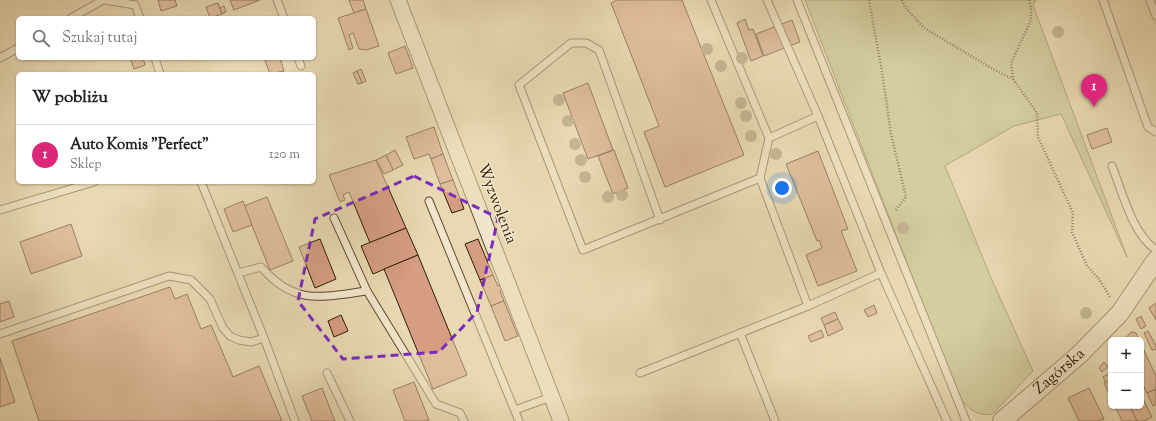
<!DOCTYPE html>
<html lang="pl">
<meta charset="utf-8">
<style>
body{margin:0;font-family:"Sorts Mill Goudy",serif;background:#f6f6f6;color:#202124}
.controls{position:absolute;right:12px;bottom:12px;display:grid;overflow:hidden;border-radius:6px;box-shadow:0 1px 3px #0004}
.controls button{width:36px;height:36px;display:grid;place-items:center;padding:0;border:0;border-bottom:1px solid #e0e0e0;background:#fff;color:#202124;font:20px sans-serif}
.you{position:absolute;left:782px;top:188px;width:14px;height:14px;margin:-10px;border:3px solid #fff;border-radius:50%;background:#1a73e8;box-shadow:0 0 0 6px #1a73e833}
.badge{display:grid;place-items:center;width:26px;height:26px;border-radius:50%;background:#db2777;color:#fff;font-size:13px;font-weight:700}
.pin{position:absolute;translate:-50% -33px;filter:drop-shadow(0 1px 2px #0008)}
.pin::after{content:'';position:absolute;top:21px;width:14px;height:12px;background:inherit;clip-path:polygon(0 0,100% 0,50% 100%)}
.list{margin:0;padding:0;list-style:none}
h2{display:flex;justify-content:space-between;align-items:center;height:52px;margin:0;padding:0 16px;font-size:17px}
h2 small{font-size:13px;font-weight:400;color:#757577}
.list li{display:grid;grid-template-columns:26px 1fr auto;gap:12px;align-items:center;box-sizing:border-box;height:60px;padding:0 16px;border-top:1px solid #e0e0e0}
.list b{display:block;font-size:15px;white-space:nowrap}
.list p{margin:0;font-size:13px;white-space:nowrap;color:#757577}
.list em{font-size:13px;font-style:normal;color:#757577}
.icon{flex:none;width:22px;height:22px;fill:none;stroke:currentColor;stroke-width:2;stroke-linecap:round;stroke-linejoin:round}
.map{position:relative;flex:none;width:1156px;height:421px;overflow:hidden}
.search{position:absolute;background:#fff;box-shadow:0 1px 3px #0004;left:16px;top:16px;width:300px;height:44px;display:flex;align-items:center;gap:10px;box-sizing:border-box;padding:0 14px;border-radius:6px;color:#757577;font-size:15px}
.panel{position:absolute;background:#fff;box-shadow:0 1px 3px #0004;left:16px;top:72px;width:300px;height:112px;border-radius:6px}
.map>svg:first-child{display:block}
.green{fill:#b9bf8a;stroke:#746e46}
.building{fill:#d59d82;stroke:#301c03}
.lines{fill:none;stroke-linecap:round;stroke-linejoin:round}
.service-casing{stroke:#5e4b2f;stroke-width:9}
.minor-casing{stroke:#5e4b2f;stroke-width:17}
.tertiary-casing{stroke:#5e4b2f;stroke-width:20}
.path{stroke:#301c03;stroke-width:2.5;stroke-dasharray:1 2;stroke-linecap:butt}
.service{stroke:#f1e6cd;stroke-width:7}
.minor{stroke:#f1e6cd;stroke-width:15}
.tertiary{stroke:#f1e6cd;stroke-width:18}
.tree{fill:#9a8c68}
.marked{fill:none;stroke:#7b2cbf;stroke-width:3;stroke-dasharray:8 5;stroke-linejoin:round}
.labels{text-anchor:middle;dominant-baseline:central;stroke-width:3;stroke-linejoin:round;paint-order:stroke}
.street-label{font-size:16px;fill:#301c03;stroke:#f1e6cd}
</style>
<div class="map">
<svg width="1156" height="421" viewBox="0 0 1156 421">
<rect width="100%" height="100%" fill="#e9d9b2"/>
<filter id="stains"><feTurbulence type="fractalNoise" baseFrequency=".005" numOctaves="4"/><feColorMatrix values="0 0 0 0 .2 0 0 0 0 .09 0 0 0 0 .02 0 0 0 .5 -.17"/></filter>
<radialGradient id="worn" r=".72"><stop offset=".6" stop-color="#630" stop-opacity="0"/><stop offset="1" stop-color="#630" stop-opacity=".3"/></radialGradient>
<path class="green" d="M805 0H1036L1033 5 1127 257 1061 114 1014 126 945 166 992 280 1033 371 993 414C977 417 969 409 959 397Z"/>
<g class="building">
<polygon points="158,0 175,0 177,6 161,11"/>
<polygon points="230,0 260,0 234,10"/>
<polygon points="349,0 363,0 366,9 354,13"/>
<polygon points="617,0 682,0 744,155 665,187 644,132 659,126 611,3"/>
<polygon points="218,3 222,14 210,18 206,7"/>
<polygon points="224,6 226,12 222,14 220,8"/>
<polygon points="366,9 379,46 366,50 359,49 353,33 349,35 353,48 349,50 338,18"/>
<polygon points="745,19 749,30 753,29 763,56 751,61 737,23"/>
<polygon points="792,20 800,42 764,56 756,34"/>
<polygon points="405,46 413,68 396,74 388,53"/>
<polygon points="130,58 143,58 145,65 134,69"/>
<polygon points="264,58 280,58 284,71 270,74"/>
<polygon points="361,69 366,81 362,83 357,71"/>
<polygon points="357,71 362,83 358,84 353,73"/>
<polygon points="588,83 613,150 588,159 563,93"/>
<polygon points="434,127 443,154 431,159 429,154 414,159 406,137"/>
<polygon points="1107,128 1112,142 1092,149 1087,135"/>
<polygon points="395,150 403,165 393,170 386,155"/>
<polygon points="614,150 628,188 613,194 598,156"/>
<polygon points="818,151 848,229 841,231 857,271 818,286 806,255 822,248 819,240 817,241 786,164"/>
<polygon points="443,154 453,180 440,184 431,159"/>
<polygon points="386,155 393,170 384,174 376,160"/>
<polygon points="376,160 406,228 370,243 349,192 343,195 345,200 340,202 329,175"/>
<polygon points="453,180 464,209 452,213 440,184"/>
<polygon points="267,197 293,261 270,270 244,206"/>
<polygon points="243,201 252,225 233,232 224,209"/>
<polygon points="71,224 82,256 31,274 20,242"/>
<polygon points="406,228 418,255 373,274 361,246"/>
<polygon points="320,239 336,279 315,288 299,247"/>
<polygon points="478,239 493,275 480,280 465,244"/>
<polygon points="418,255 467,375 433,389 384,269"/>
<polygon points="493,275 498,286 500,285 502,290 500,291 504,301 491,306 480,280"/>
<polygon points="170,287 175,299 187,294 201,329 211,325 233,377 259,366 282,421 39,421 12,341"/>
<polygon points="9,301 14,317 0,322 0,304"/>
<polygon points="504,301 518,336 505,341 491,306"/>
<polygon points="1156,303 1156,320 1149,308"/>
<polygon points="874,305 877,313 868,317 864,310"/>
<polygon points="835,312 838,319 824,325 821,318"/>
<polygon points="341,315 348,331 334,337 328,321"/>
<polygon points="1141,316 1146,326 1141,329 1136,319"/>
<polygon points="838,319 843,329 828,336 824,325"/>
<polygon points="821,330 824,337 811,342 808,336"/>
<polygon points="1148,331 1156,346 1156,349 1152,350 1144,333"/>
<polygon points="1131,332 1136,333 1139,340 1124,340"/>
<polygon points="1141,344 1156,376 1156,389 1147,393 1141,381"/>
<polygon points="0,358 15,402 0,407"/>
<polygon points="1104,362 1108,367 1102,372 1099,368"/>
<polygon points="1111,372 1111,380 1106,383 1103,377"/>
<polygon points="1111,380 1111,398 1104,383"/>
<polygon points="414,382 429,420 425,421 405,421 393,390"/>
<polygon points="322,388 335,421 312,421 302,396"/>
<polygon points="1089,388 1104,419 1098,421 1079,421 1068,398"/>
<polygon points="1156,389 1156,404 1153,406 1147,393"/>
<polygon points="1141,395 1152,417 1144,421 1137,421 1130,406 1141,406"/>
<polygon points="1115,406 1130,406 1137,421 1122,421"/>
</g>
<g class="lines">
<g class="service-casing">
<g id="service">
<polyline points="105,0 135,5 140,18"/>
<polyline points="277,0 284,18"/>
<polyline points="711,0 769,138 760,178 808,306"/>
<polyline points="767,0 818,116 881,273 947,421"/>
<polyline points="797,0 966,421"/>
<polyline points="1103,0 1148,127 1156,132"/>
<polyline points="1150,0 1156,16"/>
<polyline points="71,18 103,0"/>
<polyline points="0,58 18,48"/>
<polyline points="155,58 160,74"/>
<polyline points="298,58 301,66"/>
<polyline points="769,138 818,116"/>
<path d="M1112 166C1123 194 1132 233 1156 250"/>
<polyline points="201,182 264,338 295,421"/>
<polyline points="429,201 519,421"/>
<polyline points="0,210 94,182"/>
<polyline points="334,218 367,291"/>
<polyline points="660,220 599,50 586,43 571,43 519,85 583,250 760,178"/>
<path d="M238 273 261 267C295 306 321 297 367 291L436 404 460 413 464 421"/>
<polyline points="740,333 775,421"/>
<polyline points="0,334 169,276 191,280 210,299 223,328 230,336 239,340 251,342 264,338"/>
<polyline points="327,373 350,421"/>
<polyline points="640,373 808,306 881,273"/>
<polyline points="515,410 551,397"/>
</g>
</g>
<g class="minor-casing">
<polyline id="minor" points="398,0 561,421"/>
</g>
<g class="tertiary-casing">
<g id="tertiary">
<path id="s1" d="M1002 421 1079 355 1120 313 1156 260"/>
</g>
</g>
<g class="path">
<polyline points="869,0 882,72 891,134 906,197 895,211"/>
<polyline points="902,0 905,7 924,28 993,69 1013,79"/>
<polyline points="1029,0 1031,7 1031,20 1011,63 1013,79 1037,113 1038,137 1073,213 1072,232 1087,266 1099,279 1110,297"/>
</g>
<use href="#service" class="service"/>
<use href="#minor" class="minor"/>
<use href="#tertiary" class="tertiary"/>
</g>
<g class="tree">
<circle cx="1058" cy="32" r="6"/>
<circle cx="707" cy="49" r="6"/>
<circle cx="742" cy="58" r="6"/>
<circle cx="721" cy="66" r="6"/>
<circle cx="559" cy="100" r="6"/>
<circle cx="741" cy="103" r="6"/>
<circle cx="746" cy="116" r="6"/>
<circle cx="568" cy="121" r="6"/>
<circle cx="751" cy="136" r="6"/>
<circle cx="575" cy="144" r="6"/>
<circle cx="776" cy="154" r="6"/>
<circle cx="581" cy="160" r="6"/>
<circle cx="585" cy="177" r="6"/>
<circle cx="622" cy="195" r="6"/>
<circle cx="608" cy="197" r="6"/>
<circle cx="903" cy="228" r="6"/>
<circle cx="1086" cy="313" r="6"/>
</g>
<path d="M0 0H1156V421H0ZM414 176 498 218 477 312 439 352 343 359 298 301 315 219Z" fill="#e9d9b2" fill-opacity=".55" fill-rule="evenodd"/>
<path class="marked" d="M414 176 498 218 477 312 439 352 343 359 298 301 315 219Z"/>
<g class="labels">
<g class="street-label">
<text transform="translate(496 204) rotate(69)">Wyzwolenia</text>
<text stroke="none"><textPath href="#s1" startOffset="76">Zagórska</textPath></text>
</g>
</g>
<rect width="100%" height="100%" filter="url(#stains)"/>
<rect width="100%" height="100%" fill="url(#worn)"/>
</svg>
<div class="controls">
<button>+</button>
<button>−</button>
</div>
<div class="you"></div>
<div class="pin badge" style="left:1094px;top:107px">1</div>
<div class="search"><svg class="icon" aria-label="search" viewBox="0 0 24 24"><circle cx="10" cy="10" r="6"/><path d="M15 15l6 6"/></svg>Szukaj tutaj</div>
<section class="panel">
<h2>W pobliżu<small></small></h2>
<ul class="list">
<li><span class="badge">1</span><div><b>Auto Komis &quot;Perfect&quot;</b><p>Sklep</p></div><em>120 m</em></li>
</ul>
</section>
</div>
